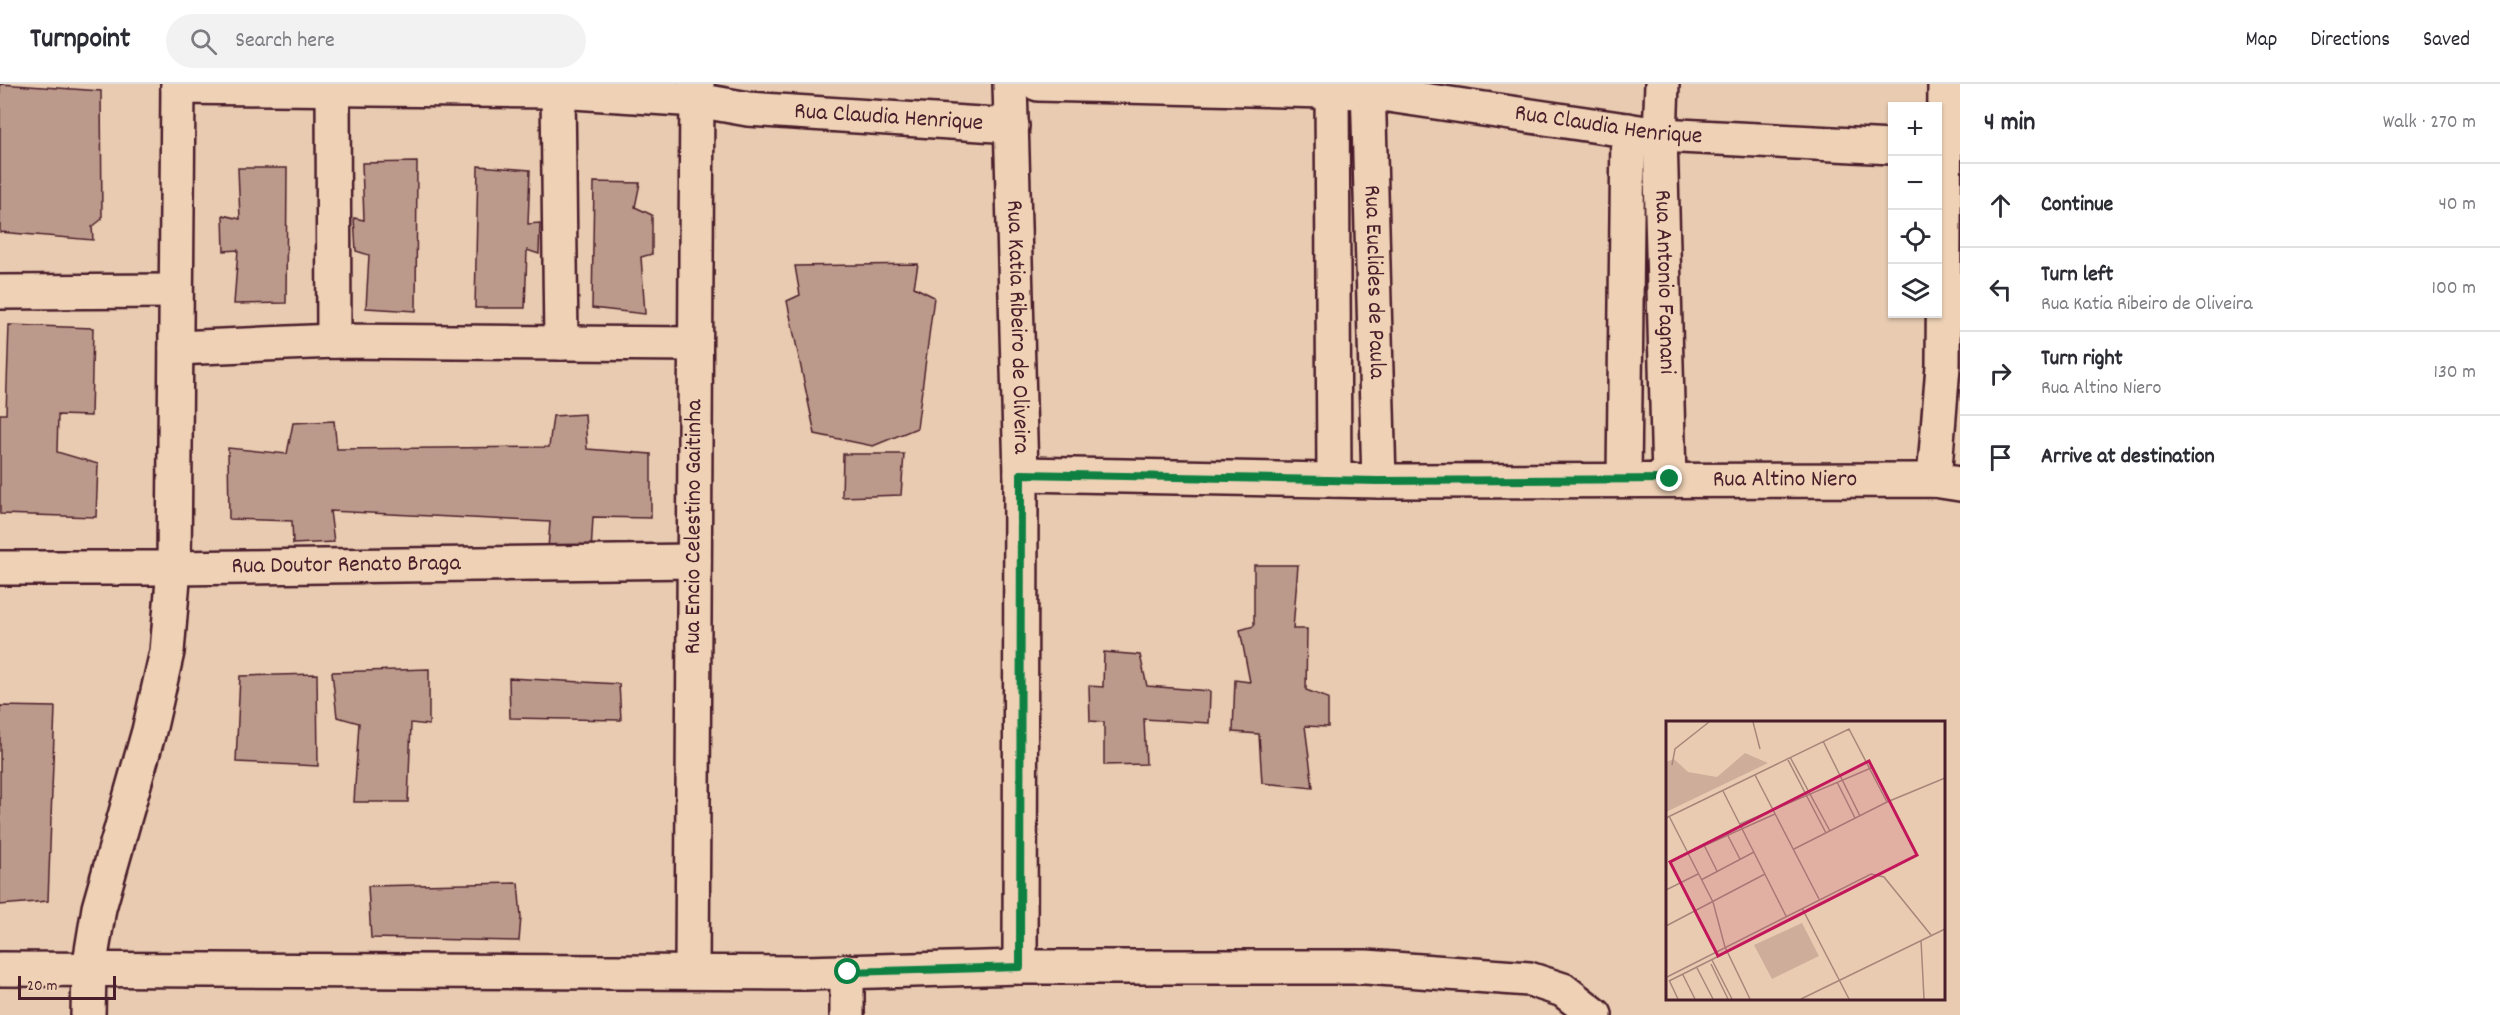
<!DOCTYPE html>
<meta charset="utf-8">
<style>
body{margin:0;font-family:Dekko,sans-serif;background:#f2f2f3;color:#2b2b33}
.controls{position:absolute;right:18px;top:18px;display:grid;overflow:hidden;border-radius:0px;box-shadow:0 2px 4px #0004}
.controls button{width:54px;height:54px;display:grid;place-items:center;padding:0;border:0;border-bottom:2px solid #e1e1e2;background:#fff;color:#2b2b33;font:30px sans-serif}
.scale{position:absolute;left:18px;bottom:15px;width:98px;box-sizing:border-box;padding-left:6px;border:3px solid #4a1f2b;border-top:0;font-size:16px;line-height:21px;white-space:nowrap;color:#4a1f2b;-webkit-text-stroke:4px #efd2b6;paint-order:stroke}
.stop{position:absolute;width:18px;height:18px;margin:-14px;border:4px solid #0b8043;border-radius:50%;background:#fff}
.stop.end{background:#0b8043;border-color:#fff;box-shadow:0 2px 6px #0008}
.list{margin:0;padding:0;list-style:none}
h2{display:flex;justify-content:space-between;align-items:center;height:78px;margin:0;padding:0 24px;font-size:26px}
h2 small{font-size:20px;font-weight:400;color:#7c7c81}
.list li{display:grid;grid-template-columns:39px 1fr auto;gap:18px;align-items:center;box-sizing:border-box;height:84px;padding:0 24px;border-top:2px solid #e1e1e2}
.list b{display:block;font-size:22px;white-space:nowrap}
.list p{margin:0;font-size:20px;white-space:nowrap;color:#7c7c81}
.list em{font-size:20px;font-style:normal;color:#7c7c81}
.icon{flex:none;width:33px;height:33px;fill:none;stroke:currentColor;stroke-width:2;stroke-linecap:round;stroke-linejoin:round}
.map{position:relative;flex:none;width:1960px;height:931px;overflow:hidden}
header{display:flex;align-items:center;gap:36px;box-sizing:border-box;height:84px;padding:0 30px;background:#fff;border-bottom:2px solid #e1e1e2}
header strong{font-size:28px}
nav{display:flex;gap:33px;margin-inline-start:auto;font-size:21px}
.search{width:420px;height:54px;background:#f2f2f3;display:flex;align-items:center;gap:15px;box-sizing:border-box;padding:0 21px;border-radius:33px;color:#7c7c81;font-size:22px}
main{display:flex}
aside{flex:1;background:#fff}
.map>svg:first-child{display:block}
.building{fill:#bc9a8b;stroke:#4a1f2b;stroke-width:1.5}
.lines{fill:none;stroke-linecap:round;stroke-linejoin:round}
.minor-casing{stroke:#4a1f2b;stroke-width:38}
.minor{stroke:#efd2b6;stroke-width:33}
.route{stroke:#0b8043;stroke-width:8}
.labels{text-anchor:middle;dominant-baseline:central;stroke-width:4.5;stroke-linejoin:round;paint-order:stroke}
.street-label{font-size:24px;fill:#4a1f2b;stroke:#efd2b6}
.inset-road{fill:none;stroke:#a9867b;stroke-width:1.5}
.view{fill:#c2185b;fill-opacity:0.15;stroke:#c2185b;stroke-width:3}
.inset-edge{fill:none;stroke:#4a1f2b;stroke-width:3}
</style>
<header>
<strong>Turnpoint</strong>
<div class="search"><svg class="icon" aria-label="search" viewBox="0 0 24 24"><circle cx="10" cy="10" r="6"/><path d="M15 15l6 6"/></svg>Search here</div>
<nav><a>Map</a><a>Directions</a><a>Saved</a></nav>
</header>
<main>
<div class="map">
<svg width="1960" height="931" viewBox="0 0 1960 931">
<rect width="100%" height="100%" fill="#e8cbb0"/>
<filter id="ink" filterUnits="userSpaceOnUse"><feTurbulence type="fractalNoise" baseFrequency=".0167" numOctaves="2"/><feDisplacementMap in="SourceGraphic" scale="12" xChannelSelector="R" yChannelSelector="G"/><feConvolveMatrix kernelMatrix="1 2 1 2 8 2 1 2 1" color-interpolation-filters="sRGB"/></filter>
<g filter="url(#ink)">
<g class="building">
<polygon points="0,0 101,7 102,135 92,143 93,156 0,148"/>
<polygon points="417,78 416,227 366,224 369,171 356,167 354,134 364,136 362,79"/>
<polygon points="478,82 530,86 528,140 540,139 539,170 527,166 525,224 475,224"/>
<polygon points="238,84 287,84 286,219 234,220 238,166 224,167 223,131 240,135"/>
<polygon points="594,98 640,99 635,123 652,131 652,170 641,173 645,230 592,224"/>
<polygon points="918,180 914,203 934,213 917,344 873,362 815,350 787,217 800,211 795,182"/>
<polygon points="9,241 93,244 91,332 58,331 57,368 98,380 96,433 0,430 0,330 6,330"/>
<polygon points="585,330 587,365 651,370 651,434 593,433 591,469 548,465 550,438 330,427 334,458 293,460 292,437 229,435 228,364 287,370 293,339 334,337 337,365 549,363 553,332"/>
<polygon points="843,370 904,370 901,411 842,413"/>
<polygon points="1254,481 1298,481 1293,545 1307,545 1306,606 1328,614 1328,643 1305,642 1313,704 1262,699 1259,650 1233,648 1235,596 1250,598 1240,546 1254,542"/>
<polygon points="1104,568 1140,571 1147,602 1210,607 1209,639 1144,635 1146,680 1104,681 1104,638 1090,637 1089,602 1103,603"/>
<polygon points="429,585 429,641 411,639 408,718 354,718 359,639 337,633 332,588"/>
<polygon points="317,590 318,682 236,678 240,592"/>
<polygon points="509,594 619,600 621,636 510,634"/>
<polygon points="0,622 55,623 48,817 0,821"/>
<polygon points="518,799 521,833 519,857 371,854 368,802"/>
</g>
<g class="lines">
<g class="minor-casing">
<g id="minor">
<path id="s1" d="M1010 0 1021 390 1020 883"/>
<path id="s2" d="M1038 0 1368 8 1660 51 1892 63"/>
<polyline points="1332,0 1334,396"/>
<path id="s3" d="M1368 0 1379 397"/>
<path id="s4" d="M1662 0 1660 51 1669 395"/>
<path id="s5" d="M178 3 558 7 697 16 748 25 1012 42"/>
<polyline points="333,5 334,257"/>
<polyline points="558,7 561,259"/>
<polyline points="0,208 175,207"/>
<polyline points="176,264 334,257 695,260"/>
<path id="s6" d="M1021 390 1379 397 1934 396 1960 400"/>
<polyline points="1624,395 1628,46"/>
<polyline points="1934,396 1943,282 1945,0"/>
<path id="s7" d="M0 484H174L694 477"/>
<polyline points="0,885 805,889 1020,883 1366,883 1529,895 1563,906 1595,931"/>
<path id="s8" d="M692 887 697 0"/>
<polyline points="88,931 89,885 99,824 149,647 167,568 174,484 178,0"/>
<polyline points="847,931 847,887"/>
</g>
</g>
<use href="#minor" class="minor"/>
</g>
</g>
<g class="lines" filter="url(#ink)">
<polyline class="route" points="848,888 1020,883 1021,390 1378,397 1670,395"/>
</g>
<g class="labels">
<g class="street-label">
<text stroke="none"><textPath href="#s5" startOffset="712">Rua Claudia Henrique</textPath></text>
<text stroke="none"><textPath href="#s2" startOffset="573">Rua Claudia Henrique</textPath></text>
<text stroke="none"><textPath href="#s4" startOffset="198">Rua Antonio Fagnani</textPath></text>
<text stroke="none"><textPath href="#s3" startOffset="198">Rua Euclides de Paula</textPath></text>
<text stroke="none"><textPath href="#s1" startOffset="243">Rua Katia Ribeiro de Oliveira</textPath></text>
<text stroke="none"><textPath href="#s6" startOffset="764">Rua Altino Niero</textPath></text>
<text stroke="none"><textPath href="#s8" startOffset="444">Rua Encio Celestino Gaitinha</textPath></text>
<text stroke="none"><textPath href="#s7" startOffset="346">Rua Doutor Renato Braga</textPath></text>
</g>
</g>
<g transform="translate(1666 637)">
<rect width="279" height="279" fill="#e8cbb0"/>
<path d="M79 32 102 42 0 91V41L8 38 22 51 51 56ZM136 202 153 235 106 258 88 224Z" fill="#ceae9b"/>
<path class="inset-road" d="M87 1 94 28M157 20 194 95M124 36 164 110M121 37 160 112M6 44 9 28 43 1M89 54 153 178M171 61 189 97M57 70 120 195M3 95 47 181 59 226 84 278M0 97 183 8 221 81M74 103 205 47M61 113 74 138M38 124 51 150M128 128 221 81 279 57M22 132 109 93M35 159 88 131M0 169 32 153M136 187 183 278M0 205 99 153M255 219 258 278M46 239 66 278M45 243 62 278M31 247 47 278M17 254 29 278M1 256 205 153 218 156 265 214M3 259 12 278M3 260 61 231M135 278 279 208"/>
<path class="view" d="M203 40 251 134 52 235 4 141Z"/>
<rect width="279" height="279" class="inset-edge"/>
</g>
</svg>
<div class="controls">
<button>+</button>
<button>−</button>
<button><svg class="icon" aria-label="locate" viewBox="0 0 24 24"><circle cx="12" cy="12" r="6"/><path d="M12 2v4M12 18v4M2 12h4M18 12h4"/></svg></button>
<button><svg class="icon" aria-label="layers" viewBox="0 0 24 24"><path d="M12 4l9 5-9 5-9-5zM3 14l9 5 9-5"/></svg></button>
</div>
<div class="scale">20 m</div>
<div class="stop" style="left:848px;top:888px"></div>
<div class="stop end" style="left:1670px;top:395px"></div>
</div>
<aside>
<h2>4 min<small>Walk · 270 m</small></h2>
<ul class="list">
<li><svg class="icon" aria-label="ahead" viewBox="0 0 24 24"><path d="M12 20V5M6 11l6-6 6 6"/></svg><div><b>Continue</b></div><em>40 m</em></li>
<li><svg class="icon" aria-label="left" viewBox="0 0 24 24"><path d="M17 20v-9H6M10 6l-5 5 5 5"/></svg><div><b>Turn left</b><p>Rua Katia Ribeiro de Oliveira</p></div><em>100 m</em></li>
<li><svg class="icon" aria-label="right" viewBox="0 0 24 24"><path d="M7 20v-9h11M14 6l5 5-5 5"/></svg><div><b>Turn right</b><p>Rua Altino Niero</p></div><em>130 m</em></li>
<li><svg class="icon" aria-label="arrive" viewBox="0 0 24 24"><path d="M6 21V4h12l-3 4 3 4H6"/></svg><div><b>Arrive at destination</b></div></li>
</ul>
</aside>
</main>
